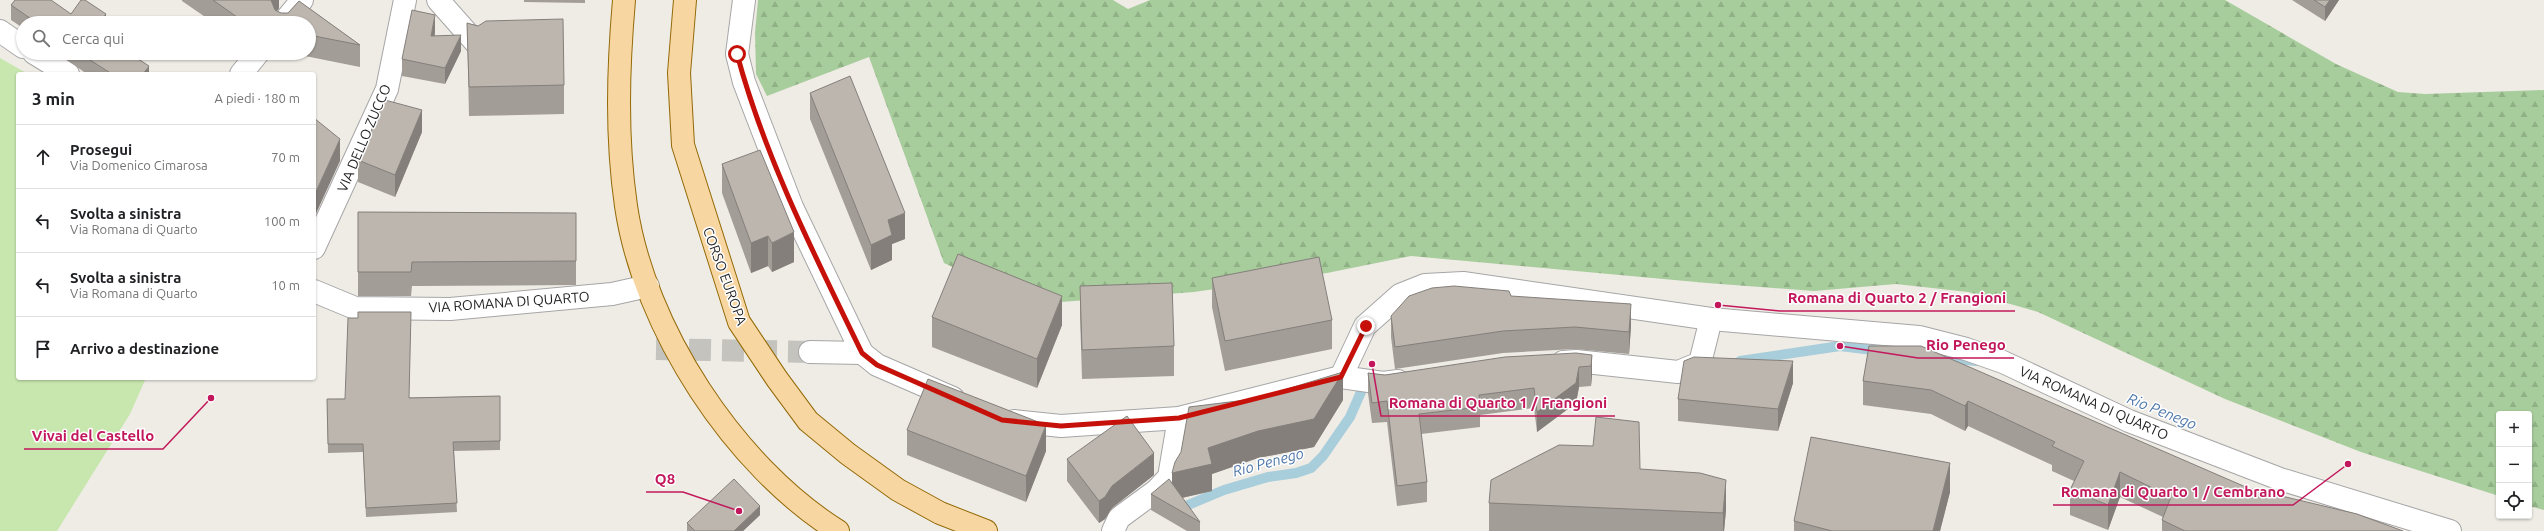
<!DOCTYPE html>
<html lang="it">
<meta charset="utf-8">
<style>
body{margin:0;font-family:Ubuntu,sans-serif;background:#f2f2f2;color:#202124}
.controls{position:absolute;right:12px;bottom:12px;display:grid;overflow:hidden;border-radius:4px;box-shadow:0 1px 3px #0004}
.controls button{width:36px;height:36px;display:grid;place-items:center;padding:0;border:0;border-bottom:1px solid #e0e0e0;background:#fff;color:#202124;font:20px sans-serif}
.stop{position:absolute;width:12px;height:12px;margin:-9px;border:3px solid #c51109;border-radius:50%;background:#fff}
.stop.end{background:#c51109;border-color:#fff;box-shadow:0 1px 4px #0008}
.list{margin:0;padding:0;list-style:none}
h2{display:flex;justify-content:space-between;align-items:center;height:52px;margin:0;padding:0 16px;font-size:17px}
h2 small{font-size:13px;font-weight:400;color:#757577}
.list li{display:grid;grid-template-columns:26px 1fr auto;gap:12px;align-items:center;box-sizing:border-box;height:64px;padding:0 16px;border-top:1px solid #e0e0e0}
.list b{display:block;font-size:15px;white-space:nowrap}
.list p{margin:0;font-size:13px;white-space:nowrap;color:#757577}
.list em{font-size:13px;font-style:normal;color:#757577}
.icon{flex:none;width:22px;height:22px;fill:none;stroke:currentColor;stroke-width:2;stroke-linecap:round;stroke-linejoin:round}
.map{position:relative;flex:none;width:2544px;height:531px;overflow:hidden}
.search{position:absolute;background:#fff;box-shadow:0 1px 3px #0004;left:16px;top:16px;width:300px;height:44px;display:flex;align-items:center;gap:10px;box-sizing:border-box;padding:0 14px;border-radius:22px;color:#757577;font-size:15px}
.panel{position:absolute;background:#fff;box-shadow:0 1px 3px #0004;left:16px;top:72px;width:300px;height:308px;border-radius:4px}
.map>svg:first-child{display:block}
.forest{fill:url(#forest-firs)}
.garden{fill:#c8e7ae}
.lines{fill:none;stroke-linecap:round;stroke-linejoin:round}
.stream{stroke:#a8cddb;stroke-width:10}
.minor-tunnel{stroke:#c5c3be;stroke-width:22;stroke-dasharray:22 11;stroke-linecap:butt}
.minor-casing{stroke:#a6a6a6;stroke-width:24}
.major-casing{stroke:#936a07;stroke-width:24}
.minor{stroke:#fff;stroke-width:22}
.major{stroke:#f8d6a2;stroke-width:22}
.wall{fill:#a29d96}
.shaded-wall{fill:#847f7a}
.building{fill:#bcb6af;stroke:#847f7a}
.route{stroke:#c51109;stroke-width:5}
.labels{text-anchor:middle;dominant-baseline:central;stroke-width:3;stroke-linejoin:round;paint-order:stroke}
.street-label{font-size:14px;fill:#1f1f1f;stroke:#fff}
.water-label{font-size:15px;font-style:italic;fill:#4f79ab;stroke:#fff}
.leader{fill:none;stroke:#c2185b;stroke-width:1.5}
.callout-dot{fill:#c2185b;stroke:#fff;stroke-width:1.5}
.callout-label{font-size:15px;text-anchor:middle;font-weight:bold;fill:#c2185b;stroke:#fff;stroke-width:3;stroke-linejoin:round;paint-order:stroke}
</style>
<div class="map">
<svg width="2544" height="531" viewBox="0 0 2544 531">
<defs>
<pattern id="forest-firs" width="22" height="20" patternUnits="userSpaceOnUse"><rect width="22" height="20" fill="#a8cd9c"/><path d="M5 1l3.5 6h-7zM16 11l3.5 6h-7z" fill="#90b086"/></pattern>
</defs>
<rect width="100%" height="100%" fill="#efece6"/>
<polygon class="forest" points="758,0 1113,0 1128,9 1150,0 2225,0 2336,64 2398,92 2425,94 2544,90 2544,510 2529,506 2529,414 2499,414 2499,496 2361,452 2225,399 2038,312 1968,292 1896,284 1814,291 1707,283 1411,256 1327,273 1194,292 1034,304 944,263 869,57 767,96 756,74 755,33"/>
<polygon class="garden" points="0,58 28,74 18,74 18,378 146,378 130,414 57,531 0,531"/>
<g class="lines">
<g class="stream">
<polyline points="1937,357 1976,361"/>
<polyline points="1740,361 1840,346 1881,351"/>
<polyline points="1176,510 1224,490 1268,477 1296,473 1311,468 1323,456 1350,417 1364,385 1371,384"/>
</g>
<polyline class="minor-tunnel" points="656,349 810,352"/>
<g class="minor-casing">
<g id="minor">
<polyline points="438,0 476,43"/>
<polyline points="744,0 737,54 744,82 792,207 862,353 877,365 953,398"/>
<polyline points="283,23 302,0"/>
<polyline points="0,31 23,47"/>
<polyline points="34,53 68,74"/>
<polyline points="241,74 258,53"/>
<polyline points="314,248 387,89 405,0"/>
<polyline points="314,291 355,308 450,309 612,294 648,286"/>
<polyline points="810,352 862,353"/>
<polyline points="1563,362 1576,361 1678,372 1700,363 1711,319"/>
<polyline points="1341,377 1365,326 1400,295 1425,285 1463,283 1711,319 1919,337 1966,349 2003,362 2129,421 2280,479 2450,531"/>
<polyline points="1014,421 1061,426 1179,418 1341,377 1383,383 1398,381"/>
<polyline points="1113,531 1119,518 1157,490 1169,477 1179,418"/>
</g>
</g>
<g class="major-casing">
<g id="major">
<path d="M624 0C618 69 616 137 626 206 644 328 734 466 838 531"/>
<polyline points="685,0 679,73 683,145 739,322 777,379 808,421 848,454 898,490 940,513 986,531"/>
</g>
</g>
<use href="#minor" class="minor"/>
<use href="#major" class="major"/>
</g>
<g class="wall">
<polygon points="182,0 279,0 279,8 277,11 281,13 288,13 299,1 360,45 360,67 290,53 309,53 309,23 214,23 182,1"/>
<polygon points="524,0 585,0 585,3 524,2"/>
<polygon points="2292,0 2339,0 2325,21"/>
<polygon points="11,5 71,14 106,23 23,23 23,28 11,20"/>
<polygon points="467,23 478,26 564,85 564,114 469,116"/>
<polygon points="435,32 435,36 461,51 445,84 402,76 402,59"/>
<polygon points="57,53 129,53 149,74 87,74"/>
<polygon points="810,93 905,239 892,244 892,260 871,270 810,119"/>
<polygon points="422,132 395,197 358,182 358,160"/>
<polygon points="722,164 794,262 772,272 768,266 751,273 722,193"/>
<polygon points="358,212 576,213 576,285 412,286 411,296 358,296"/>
<polygon points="1212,278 1332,320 1332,349 1225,371 1212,307"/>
<polygon points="1080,286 1174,346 1174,376 1082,379 1080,315"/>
<polygon points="1511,296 1631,326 1629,354 1575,349 1503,353 1395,369 1391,337 1391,316"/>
<polygon points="932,317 1062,325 1037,388 932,347"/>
<polygon points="1869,346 2248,488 2403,531 2162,531 2162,520 2163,517 2120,497 2108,530 2070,515 2070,490 2074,481 2052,471 2052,465 1968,426 1965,431 1931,414 1863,405 1863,381"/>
<polygon points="1592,355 1592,375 1591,386 1579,387 1576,403 1537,432 1534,408 1480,415 1480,427 1421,434 1427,482 1427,502 1397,506 1387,422 1372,423 1368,393 1368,373 1385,375"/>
<polygon points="1793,383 1778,431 1678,421 1678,399"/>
<polygon points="500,396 500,450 454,451 457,512 366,517 363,452 328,453 327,399"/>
<polygon points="1343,400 1314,447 1258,458 1212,474 1212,491 1182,498 1200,522 1200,531 1187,531 1151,510 1151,494 1172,484"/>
<polygon points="907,430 1046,451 1026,502 907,455"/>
<polygon points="1067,459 1154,475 1112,508 1105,519 1099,523 1067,481"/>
<polygon points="1640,469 1726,510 1724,531 1489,531 1489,503"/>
<polygon points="1950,492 1940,531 1794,531 1794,521"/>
<polygon points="760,515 743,531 687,531 687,523"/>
</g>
<g class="shaded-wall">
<polygon points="270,0 279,0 279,8 271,21"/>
<polygon points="2330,0 2339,0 2325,21 2325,7"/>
<polygon points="106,14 106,23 99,23"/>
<polygon points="435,15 435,32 431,52 431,36"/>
<polygon points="260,19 260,23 249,23"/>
<polygon points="461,35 461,51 445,84 445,68"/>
<polygon points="149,66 149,74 143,74"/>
<polygon points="422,110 422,132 395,197 395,175"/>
<polygon points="340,139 340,161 314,218 314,196"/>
<polygon points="905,213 905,239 892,244 892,260 871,270 871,245 888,220"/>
<polygon points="794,232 794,262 772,272 772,243"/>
<polygon points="768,236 768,266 751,273 751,243"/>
<polygon points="1062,296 1062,325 1037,388 1037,359"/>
<polygon points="1631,304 1631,326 1629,354 1629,332"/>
<polygon points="1592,355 1592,375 1591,386 1591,366"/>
<polygon points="1793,361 1793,383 1778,431 1778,409"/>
<polygon points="1579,367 1579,387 1576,403 1537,432 1537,412"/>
<polygon points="1343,372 1343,400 1314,447 1258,458 1212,474 1212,491 1172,500 1172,473 1208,448"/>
<polygon points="1968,401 1968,426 1965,431 1965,406"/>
<polygon points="1046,425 1046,451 1026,502 1026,476"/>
<polygon points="1154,453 1154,475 1112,508 1105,519 1099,523 1099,501 1112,486"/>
<polygon points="1950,463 1950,492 1940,531 1933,531"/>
<polygon points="2120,472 2120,497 2108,530 2108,505"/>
<polygon points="1726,480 1726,510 1724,531 1723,531 1723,513"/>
<polygon points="760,506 760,515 743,531 734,531"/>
</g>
<g class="building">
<polygon points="15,0 51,0 71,14 81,0 85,0 106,14 99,23 37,23 11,5"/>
<polygon points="213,0 271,0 275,10 281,13 288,13 299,1 360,45 309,35 309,23 265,23 260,19 249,23 244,22"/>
<polygon points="2314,0 2330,0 2325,7"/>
<polygon points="412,10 435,15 431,36 461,35 445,68 402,59"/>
<polygon points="563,19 564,85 469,87 467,23 478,26 486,21"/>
<polygon points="79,53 129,53 149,66 143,74 112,74"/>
<polygon points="850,76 905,213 888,220 892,235 871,245 810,93"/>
<polygon points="385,100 422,110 395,175 358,160"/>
<polygon points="314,118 340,139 314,196"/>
<polygon points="760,150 794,232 772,243 768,236 751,243 722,164"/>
<polygon points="358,212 576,213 576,261 412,262 411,272 358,272"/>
<polygon points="958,254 1062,296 1037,359 932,317"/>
<polygon points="1319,257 1332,320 1225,341 1212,278"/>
<polygon points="1172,283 1174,346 1082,350 1080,286"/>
<polygon points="1454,286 1509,291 1511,296 1631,304 1629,332 1575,327 1503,331 1395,347 1391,316 1409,296 1432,288"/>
<polygon points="358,312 411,312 409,398 500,396 500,441 453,442 457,503 366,508 363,444 328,444 327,399 345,399 348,318 358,318"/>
<polygon points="1869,346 1921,346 2248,488 2357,514 2403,531 2185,531 2162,520 2171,497 2120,472 2108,505 2070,490 2084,461 2052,446 2055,442 1968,401 1965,406 1931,390 1863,381"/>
<polygon points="1576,353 1592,355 1591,366 1579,367 1576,383 1537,412 1534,388 1479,395 1480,407 1419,414 1427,482 1397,486 1387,401 1372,403 1368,373 1385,375 1505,357"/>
<polygon points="1694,357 1793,361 1778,409 1678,399 1684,361"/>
<polygon points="1343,372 1314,419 1258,431 1208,448 1212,464 1172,473 1175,462 1181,452 1189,407 1254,399"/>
<polygon points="928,379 1046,425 1026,476 907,430"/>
<polygon points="1127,416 1154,453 1112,486 1105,497 1099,501 1067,459"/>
<polygon points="1596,417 1639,422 1640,469 1700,473 1726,480 1723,513 1489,503 1491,480 1559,445 1593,446"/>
<polygon points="1811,437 1950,463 1933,531 1832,531 1794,521"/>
<polygon points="734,479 760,506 734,531 695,531 687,523"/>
<polygon points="1169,479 1200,522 1151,494"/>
</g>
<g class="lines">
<path class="route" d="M737 54C765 158 815 256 862 353L877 365 1002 420 1061 426 1179 418 1341 377 1366 326"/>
</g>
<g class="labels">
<g class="street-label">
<text transform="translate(364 138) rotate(-67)">VIA DELLO ZUCCO</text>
<text transform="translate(725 276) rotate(70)">CORSO EUROPA</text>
<text transform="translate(509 302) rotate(-4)">VIA ROMANA DI QUARTO</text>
<text transform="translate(2094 403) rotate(24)">VIA ROMANA DI QUARTO</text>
</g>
<g class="water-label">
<text transform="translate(2162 411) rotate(22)">Rio Penego</text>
<text transform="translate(1268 462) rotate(-15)">Rio Penego</text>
</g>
</g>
<path class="leader" d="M1718 305L1780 311H2015M1840 346L1918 358H2014M1372 364L1381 416H1615M211 398L163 449H24M739 511L683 492H646M2348 464L2293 505H2053"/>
<g class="callout-dot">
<circle cx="1718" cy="305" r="4"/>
<circle cx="1840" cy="346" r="4"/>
<circle cx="1372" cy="364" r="4"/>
<circle cx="211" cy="398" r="4"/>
<circle cx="739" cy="511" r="4"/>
<circle cx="2348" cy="464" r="4"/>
</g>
<g class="callout-label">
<text x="1897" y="303">Romana di Quarto 2 / Frangioni</text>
<text x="1966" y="350">Rio Penego</text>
<text x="1498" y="408">Romana di Quarto 1 / Frangioni</text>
<text x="93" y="441">Vivai del Castello</text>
<text x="665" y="484">Q8</text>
<text x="2173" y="497">Romana di Quarto 1 / Cembrano</text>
</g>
</svg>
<div class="controls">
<button>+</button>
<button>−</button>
<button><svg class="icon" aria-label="locate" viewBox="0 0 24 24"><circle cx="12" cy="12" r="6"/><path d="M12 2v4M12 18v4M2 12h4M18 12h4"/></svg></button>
</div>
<div class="stop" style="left:737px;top:54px"></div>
<div class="stop end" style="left:1366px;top:326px"></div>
<div class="search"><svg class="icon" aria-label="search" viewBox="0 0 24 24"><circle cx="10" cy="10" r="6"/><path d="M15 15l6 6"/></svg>Cerca qui</div>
<section class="panel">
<h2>3 min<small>A piedi · 180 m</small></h2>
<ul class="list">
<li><svg class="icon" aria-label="ahead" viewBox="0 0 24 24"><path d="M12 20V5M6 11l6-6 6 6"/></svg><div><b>Prosegui</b><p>Via Domenico Cimarosa</p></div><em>70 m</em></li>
<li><svg class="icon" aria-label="left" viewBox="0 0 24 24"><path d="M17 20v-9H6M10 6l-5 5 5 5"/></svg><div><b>Svolta a sinistra</b><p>Via Romana di Quarto</p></div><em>100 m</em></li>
<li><svg class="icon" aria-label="left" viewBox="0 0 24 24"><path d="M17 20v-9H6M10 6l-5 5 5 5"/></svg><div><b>Svolta a sinistra</b><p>Via Romana di Quarto</p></div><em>10 m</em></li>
<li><svg class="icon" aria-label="arrive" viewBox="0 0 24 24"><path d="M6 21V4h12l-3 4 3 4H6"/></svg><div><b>Arrivo a destinazione</b></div></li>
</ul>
</section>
</div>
